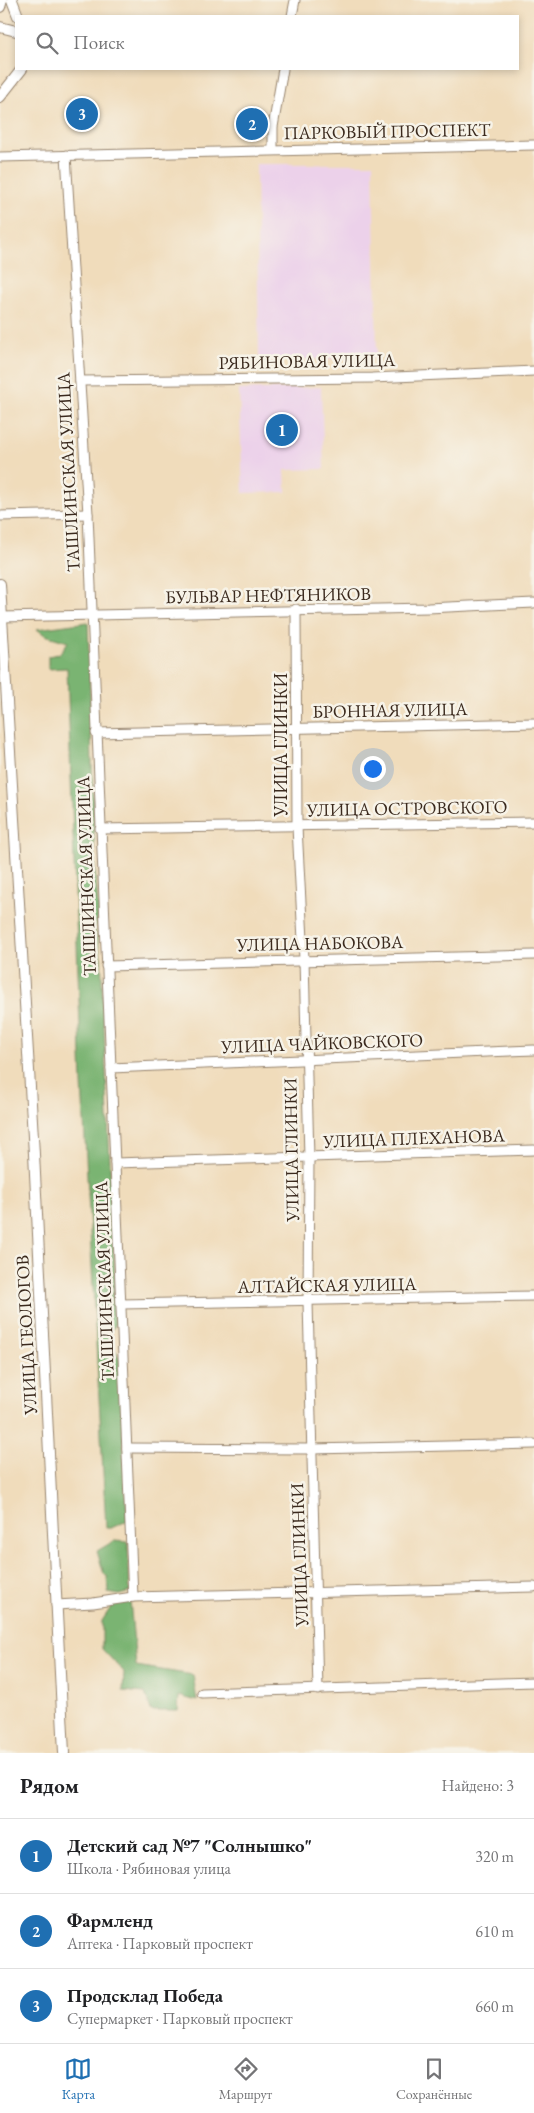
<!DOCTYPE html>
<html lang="ru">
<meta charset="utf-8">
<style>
body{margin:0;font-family:"EB Garamond",serif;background:#f6f6f6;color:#202124}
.you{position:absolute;left:372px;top:768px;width:18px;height:18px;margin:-12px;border:4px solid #fff;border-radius:50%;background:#1a73e8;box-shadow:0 0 0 8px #1a73e833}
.badge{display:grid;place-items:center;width:32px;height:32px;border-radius:50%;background:#1f6fb2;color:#fff;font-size:16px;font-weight:700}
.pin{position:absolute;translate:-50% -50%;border:2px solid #fff;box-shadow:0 1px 5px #0006}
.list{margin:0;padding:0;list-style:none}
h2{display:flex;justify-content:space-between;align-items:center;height:65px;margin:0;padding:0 20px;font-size:21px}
h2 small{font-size:16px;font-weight:400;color:#757577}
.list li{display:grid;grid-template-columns:32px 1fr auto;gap:15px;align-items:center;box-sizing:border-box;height:75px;padding:0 20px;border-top:1px solid #e0e0e0}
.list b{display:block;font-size:19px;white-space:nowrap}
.list p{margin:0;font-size:16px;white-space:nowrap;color:#757577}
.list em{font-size:16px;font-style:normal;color:#757577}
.icon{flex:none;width:28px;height:28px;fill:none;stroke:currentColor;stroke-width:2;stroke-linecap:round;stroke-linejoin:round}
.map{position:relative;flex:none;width:534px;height:1753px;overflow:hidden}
.search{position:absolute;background:#fff;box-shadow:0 2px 8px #0003;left:15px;right:15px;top:15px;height:55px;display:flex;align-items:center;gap:12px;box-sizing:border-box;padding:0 18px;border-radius:0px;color:#757577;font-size:19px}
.sheet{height:290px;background:#fff}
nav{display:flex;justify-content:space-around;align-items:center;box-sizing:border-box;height:70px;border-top:1px solid #e0e0e0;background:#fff;font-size:14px;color:#757577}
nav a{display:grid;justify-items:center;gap:2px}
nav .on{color:#1f6fb2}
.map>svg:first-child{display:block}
.built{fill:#ecd1ea}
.forest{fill:#7ab472;stroke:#5a6f48}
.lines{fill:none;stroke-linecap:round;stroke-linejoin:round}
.minor-casing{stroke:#96836c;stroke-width:11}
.major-casing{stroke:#96836c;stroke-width:12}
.minor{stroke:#fff;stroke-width:9}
.major{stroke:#fff;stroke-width:10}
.labels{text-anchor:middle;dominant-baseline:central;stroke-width:5;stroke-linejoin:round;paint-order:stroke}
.street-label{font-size:18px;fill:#3b2a1e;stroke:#f7f3e8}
</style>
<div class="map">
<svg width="534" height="1753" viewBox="0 0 534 1753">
<rect width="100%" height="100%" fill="#f7f3e8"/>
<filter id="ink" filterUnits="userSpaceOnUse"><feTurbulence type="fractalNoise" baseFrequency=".02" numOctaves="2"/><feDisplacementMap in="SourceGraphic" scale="10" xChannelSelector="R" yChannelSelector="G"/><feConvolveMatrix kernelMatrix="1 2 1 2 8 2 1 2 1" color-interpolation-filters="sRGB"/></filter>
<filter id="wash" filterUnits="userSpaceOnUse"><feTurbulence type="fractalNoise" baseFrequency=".0096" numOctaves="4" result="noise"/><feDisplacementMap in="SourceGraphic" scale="20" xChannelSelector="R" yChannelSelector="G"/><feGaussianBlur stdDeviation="1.12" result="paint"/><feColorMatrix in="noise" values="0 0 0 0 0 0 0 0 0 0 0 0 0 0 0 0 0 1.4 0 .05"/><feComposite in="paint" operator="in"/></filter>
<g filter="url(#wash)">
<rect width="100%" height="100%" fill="#f0dcbb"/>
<g class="built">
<polygon points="256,164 373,164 377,358 259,360"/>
<polygon points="321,387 324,469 285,470 286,492 243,493 239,390"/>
</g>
<g class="forest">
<polygon points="88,622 95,870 99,914 95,929 101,957 117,1323 107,1335 120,1359 127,1521 111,1528 106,1528 82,1083 67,668 48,669 48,656 59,654 68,642 45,635 37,629"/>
<polygon points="114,1541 128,1542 130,1592 119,1595 108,1593 107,1576 104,1574 97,1551"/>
<polygon points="130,1600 136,1666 193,1675 197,1701 179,1696 178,1711 151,1711 145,1693 123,1691 124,1672 102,1649 102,1621 115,1601"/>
</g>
</g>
<g filter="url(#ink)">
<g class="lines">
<g class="minor-casing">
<g id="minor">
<polyline points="292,16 295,0"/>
<polyline points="273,150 273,127 283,69"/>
<polyline points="66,155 88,514 133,1597"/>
<polyline points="0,157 534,145"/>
<polyline points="80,381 372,378 534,371"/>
<polyline points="0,516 88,514"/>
<polyline points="296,609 297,827 304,959 309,1158 308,1302 318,1690"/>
<polyline points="2,617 428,608 534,603"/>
<polyline points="96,733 534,723"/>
<polyline points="100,829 534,822"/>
<polyline points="106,966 534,955"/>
<polyline points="111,1068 534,1050"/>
<polyline points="115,1163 534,1150"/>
<polyline points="122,1304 534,1296"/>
<polyline points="127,1448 312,1449 534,1444"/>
<polyline points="56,1605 93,1603 133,1597 534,1587"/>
<polyline points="202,1693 534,1682"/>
</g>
</g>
<g class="major-casing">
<g id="major">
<polyline points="12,0 18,16"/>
<polyline points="0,7 2,0"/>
<polyline points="0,27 16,31"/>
<polyline points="0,97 22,69"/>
<polyline points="0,584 34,1154 64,1753"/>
</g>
</g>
<use href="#minor" class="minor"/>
<use href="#major" class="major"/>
</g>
</g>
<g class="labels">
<g class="street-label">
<text transform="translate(387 131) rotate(-1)">ПАРКОВЫЙ ПРОСПЕКТ</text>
<text transform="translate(307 361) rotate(-1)">РЯБИНОВАЯ УЛИЦА</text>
<text transform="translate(68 472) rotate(-93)">ТАШЛИНСКАЯ УЛИЦА</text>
<text transform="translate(268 595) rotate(-1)">БУЛЬВАР НЕФТЯНИКОВ</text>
<text transform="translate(390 710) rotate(-1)">БРОННАЯ УЛИЦА</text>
<text transform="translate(280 745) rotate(-90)">УЛИЦА ГЛИНКИ</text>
<text transform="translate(407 808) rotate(-1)">УЛИЦА ОСТРОВСКОГО</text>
<text transform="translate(86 876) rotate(-92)">ТАШЛИНСКАЯ УЛИЦА</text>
<text transform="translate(320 943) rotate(-1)">УЛИЦА НАБОКОВА</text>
<text transform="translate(322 1043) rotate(-2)">УЛИЦА ЧАЙКОВСКОГО</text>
<text transform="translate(414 1138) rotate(-2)">УЛИЦА ПЛЕХАНОВА</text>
<text transform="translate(291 1150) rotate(-91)">УЛИЦА ГЛИНКИ</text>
<text transform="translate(104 1281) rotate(-92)">ТАШЛИНСКАЯ УЛИЦА</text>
<text transform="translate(327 1285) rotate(-1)">АЛТАЙСКАЯ УЛИЦА</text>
<text transform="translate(26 1335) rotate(-93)">УЛИЦА ГЕОЛОГОВ</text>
<text transform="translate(299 1555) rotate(-92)">УЛИЦА ГЛИНКИ</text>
</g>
</g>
</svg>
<div class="you"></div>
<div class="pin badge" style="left:282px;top:430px">1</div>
<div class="pin badge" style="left:252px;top:124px">2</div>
<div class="pin badge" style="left:82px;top:114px">3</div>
<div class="search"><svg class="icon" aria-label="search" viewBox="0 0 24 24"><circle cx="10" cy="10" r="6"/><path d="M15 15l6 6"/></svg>Поиск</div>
</div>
<section class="sheet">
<h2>Рядом<small>Найдено: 3</small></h2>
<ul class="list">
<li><span class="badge">1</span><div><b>Детский сад №7 &quot;Солнышко&quot;</b><p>Школа · Рябиновая улица</p></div><em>320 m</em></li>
<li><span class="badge">2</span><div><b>Фармленд</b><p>Аптека · Парковый проспект</p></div><em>610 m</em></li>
<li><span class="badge">3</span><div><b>Продсклад Победа</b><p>Супермаркет · Парковый проспект</p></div><em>660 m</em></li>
</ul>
</section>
<nav>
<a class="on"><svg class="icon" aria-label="map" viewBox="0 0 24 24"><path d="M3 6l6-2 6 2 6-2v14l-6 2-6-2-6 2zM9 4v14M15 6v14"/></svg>Карта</a>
<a><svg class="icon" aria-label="directions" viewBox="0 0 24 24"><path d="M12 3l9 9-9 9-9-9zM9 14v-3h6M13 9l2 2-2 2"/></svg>Маршрут</a>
<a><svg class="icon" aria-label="saved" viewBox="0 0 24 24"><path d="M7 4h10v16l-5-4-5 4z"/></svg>Сохранённые</a>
</nav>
